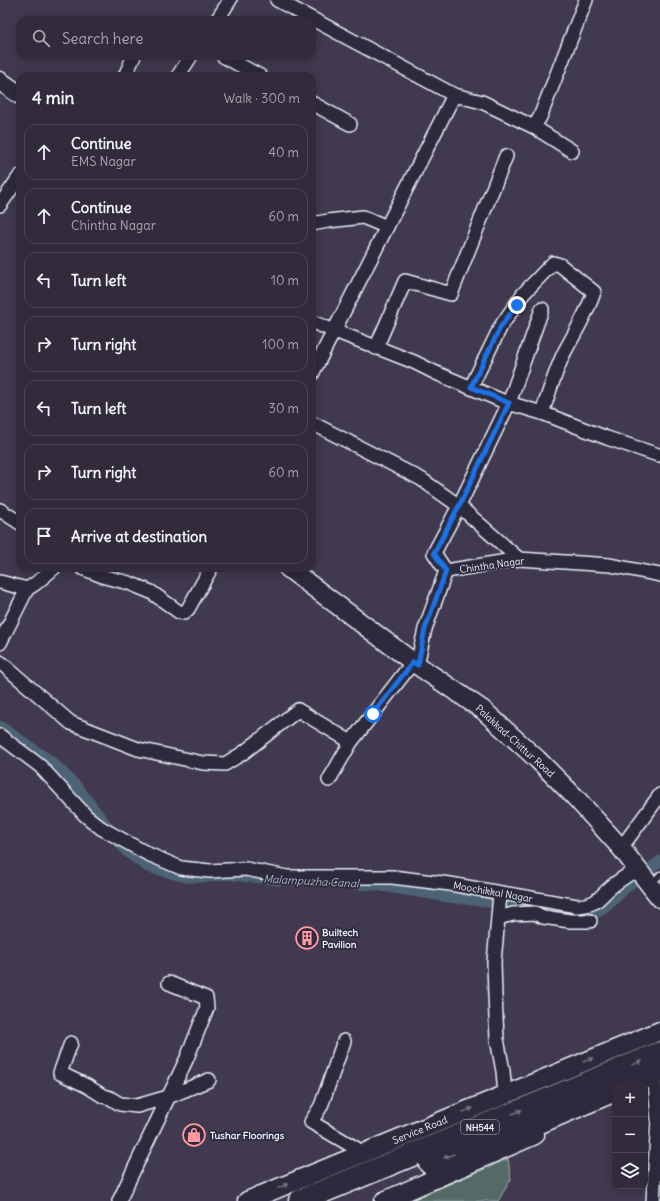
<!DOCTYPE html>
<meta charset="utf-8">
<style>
body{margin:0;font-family:Delius,sans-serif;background:#3d3746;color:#f1f3f6}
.controls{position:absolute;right:12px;bottom:12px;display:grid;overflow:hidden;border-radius:8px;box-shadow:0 2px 10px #0003}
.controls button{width:36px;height:36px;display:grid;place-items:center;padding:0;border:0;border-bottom:1px solid #4c4755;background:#312b3b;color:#f1f3f6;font:20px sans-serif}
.stop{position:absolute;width:12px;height:12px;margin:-9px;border:3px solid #1a73e8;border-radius:50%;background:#fff}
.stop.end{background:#1a73e8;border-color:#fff;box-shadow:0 1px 4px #0008}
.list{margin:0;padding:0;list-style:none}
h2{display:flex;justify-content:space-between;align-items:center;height:52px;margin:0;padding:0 16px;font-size:17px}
h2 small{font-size:13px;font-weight:400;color:#a8a7af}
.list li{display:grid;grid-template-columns:26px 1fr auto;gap:12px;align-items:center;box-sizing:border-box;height:56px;margin:0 8px 8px;padding:0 8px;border:1px solid #4c4755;border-radius:12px}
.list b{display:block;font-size:15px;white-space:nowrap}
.list p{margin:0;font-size:13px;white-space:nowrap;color:#a8a7af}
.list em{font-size:13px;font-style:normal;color:#a8a7af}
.icon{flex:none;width:22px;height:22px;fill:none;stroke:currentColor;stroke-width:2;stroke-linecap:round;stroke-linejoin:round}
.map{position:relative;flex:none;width:660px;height:1201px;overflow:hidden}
.search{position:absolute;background:#312b3b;box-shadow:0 2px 10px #0003;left:16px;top:16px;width:300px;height:44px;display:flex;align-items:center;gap:10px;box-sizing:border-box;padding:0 14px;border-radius:12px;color:#a8a7af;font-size:15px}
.panel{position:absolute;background:#312b3b;box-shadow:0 2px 10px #0003;left:16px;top:72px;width:300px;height:500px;border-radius:12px}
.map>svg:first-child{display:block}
.grass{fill:#556b66;stroke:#9eaeaf}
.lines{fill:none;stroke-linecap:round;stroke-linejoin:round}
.canal{stroke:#4b6474;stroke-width:11}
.lane-casing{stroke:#e8f1f8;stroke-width:9}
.street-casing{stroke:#e8f1f8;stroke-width:16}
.secondary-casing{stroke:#e8f1f8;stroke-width:21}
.highway-casing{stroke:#e8f1f8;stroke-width:25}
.lane{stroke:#2f2a3d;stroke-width:6}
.street{stroke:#2f2a3d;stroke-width:13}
.secondary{stroke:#2f2a3d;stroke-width:18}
.highway{stroke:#2f2a3d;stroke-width:22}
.oneway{fill:#70707e}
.route{stroke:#1a73e8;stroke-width:5}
.labels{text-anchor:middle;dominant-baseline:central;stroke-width:3.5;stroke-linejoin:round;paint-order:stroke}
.shield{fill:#2f2a3d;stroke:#b0b5c0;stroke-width:1}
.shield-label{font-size:9px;font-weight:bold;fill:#e8f1f8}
.street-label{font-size:10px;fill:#e8f1f8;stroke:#2f2a3d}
.poi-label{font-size:10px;font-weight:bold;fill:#e8f1f8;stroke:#2f2a3d;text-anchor:start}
.water-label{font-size:11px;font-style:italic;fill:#a9b9c3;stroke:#2f2a3d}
</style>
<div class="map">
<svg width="660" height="1201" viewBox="0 0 660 1201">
<rect width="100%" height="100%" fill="#41394f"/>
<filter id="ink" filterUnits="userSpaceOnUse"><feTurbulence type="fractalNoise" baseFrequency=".025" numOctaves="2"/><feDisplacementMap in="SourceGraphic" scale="8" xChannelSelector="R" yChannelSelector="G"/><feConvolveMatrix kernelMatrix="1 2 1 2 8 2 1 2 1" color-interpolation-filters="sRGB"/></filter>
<g filter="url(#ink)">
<polygon class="grass" points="508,1159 511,1179 498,1201 410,1201"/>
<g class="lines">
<g class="canal">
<polyline points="0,726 53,763 78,788 127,852 148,867 186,877 208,877 225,874 279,880"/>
<polyline points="334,883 376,885 449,897 521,906 539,910"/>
<path d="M574 916C602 919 612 899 630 884 640 876 650 869 660 861"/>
</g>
<g class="lane-casing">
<polyline id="lane" points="651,884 660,875"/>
</g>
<g class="street-casing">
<g id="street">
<polyline points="277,0 454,95 482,102 534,127 572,151"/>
<polyline points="217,20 230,0"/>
<polyline points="223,56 260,76"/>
<polyline points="125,76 134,56"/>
<polyline points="178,76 191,56"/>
<polyline points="312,103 350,124"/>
<polyline points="534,127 540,117 586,0"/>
<polyline points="0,205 20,176"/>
<polyline points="312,224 328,221 363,217 387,227"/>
<polyline points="312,322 414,362 436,373 505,402 542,413"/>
<polyline points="376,348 405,281 451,294 506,156"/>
<polyline points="312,374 454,95"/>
<path d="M471 387 501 326 523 294 553 263 560 265 594 292C587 314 575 332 564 353 555 372 549 393 542 413L607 438 658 455"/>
<polyline points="312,423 421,479 459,506 519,559"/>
<polyline points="0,510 20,523"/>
<polyline points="82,568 105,577 129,583 151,592 179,612 184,613 188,609 211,568"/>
<polyline points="446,571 434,553 459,506 509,403 542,309"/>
<polyline points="0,582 27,589"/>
<polyline points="0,643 27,589 35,584 54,568"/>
<polyline points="0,662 71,723 138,749 203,763 225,764 243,753 298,710 351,742"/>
<polyline points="417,665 425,629 446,571 519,559 610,565 660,575"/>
<path d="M0 736 40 766 86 816 101 828 148 854 181 868 210 871 246 869 287 877H392L450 884 577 906C599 904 597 899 611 887 619 880 629 875 637 868"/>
<polyline points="329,780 351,742 413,662"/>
<polyline points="621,848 660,795"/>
<polyline points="498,918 500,893"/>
<polyline points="344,1041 321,1106 311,1122 364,1153"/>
<polyline points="71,1043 60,1073 87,1086 103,1096 110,1098 120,1104 137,1106 168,1097 209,1080"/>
<polyline points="505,1094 503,1071 497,1039 495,995 494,962 498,918 513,914 535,913 543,917 570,921 590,921"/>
<polyline points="119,1201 187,1058 207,1008 206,998 169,983"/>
<polyline points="653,1201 658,1120 655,1083"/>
</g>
</g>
<g class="secondary-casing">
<g id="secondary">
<polyline points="0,81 20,95"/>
<polyline points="288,568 417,665 483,710 537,759 575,797 621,848 660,898"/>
<polyline points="247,1201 660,1031"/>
<polyline points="384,1201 535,1135"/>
</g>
</g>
<g class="highway-casing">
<g id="highway">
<polyline points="630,1084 660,1071"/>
<polyline points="430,1163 519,1131 615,1090"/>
<polyline points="300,1201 660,1053"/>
</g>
</g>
<use href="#lane" class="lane"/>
<use href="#street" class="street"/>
<use href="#secondary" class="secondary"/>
<use href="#highway" class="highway"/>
</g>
<defs><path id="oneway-solid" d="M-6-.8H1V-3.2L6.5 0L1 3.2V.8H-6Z"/></defs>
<g class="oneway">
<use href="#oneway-solid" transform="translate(588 1060) rotate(-22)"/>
<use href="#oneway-solid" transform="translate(637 1063) rotate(-22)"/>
<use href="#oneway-solid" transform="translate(468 1110) rotate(-22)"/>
<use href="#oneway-solid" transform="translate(517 1112) rotate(-22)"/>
<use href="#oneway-solid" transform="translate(449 1156) rotate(160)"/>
<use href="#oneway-solid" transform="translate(283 1186) rotate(-22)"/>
</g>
</g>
<g class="lines" filter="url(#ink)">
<polyline class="route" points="373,714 413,662 418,665 425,629 446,571 434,553 459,506 509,403 471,387 501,326 517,305"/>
</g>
<defs>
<g id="building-ring" transform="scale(1.15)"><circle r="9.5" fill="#2f2a3d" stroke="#ff9aa2" stroke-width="1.5"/><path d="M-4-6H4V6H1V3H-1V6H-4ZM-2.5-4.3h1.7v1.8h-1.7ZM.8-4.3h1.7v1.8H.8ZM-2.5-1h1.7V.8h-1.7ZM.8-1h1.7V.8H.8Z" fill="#ff9aa2"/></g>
<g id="shop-ring" transform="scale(1.15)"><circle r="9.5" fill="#2f2a3d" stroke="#ff9aa2" stroke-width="1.5"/><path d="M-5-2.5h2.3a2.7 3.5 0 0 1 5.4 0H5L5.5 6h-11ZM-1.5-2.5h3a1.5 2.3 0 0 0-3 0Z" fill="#ff9aa2"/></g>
</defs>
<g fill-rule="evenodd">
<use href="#building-ring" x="307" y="938"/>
<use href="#shop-ring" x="194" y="1135"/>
</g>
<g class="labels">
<rect class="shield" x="461" y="1120" width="38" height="14" rx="3"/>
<g class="shield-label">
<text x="480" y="1127">NH544</text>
</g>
<g class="street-label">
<text transform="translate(492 565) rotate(-8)">Chintha Nagar</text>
<text transform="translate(515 741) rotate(42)">Palakkad-Chittur Road</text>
<text transform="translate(493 892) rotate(10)">Moochikkal Nagar</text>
<text transform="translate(420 1130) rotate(-22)">Service Road</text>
</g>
<g class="poi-label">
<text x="322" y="932">Builtech<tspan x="322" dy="12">Pavilion</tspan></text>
<text x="210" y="1135">Tushar Floorings</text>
</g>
<g class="water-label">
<text transform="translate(311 881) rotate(3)">Malampuzha Canal</text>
</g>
</g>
</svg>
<div class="controls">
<button>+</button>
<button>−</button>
<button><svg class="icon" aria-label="layers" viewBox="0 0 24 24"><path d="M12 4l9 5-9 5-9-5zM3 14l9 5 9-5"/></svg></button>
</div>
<div class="stop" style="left:373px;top:714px"></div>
<div class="stop end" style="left:517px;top:305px"></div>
<div class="search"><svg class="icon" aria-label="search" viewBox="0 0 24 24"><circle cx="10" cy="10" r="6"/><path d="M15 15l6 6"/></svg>Search here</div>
<section class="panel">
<h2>4 min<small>Walk · 300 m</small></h2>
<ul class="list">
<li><svg class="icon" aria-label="ahead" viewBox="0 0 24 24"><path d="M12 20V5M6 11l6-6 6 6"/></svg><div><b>Continue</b><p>EMS Nagar</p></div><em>40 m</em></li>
<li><svg class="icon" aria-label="ahead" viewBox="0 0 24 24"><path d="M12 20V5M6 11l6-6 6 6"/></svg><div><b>Continue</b><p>Chintha Nagar</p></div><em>60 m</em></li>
<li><svg class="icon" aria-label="left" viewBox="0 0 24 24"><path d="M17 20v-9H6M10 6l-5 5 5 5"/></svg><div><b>Turn left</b></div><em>10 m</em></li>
<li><svg class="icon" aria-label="right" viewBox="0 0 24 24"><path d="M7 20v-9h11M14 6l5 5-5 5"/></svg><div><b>Turn right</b></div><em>100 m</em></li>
<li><svg class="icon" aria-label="left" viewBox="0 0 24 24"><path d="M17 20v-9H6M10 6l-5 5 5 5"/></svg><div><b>Turn left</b></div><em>30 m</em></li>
<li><svg class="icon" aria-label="right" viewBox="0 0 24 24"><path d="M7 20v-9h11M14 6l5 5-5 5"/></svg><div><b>Turn right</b></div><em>60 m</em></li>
<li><svg class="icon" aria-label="arrive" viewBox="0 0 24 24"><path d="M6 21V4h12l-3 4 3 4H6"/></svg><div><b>Arrive at destination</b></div></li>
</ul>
</section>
</div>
